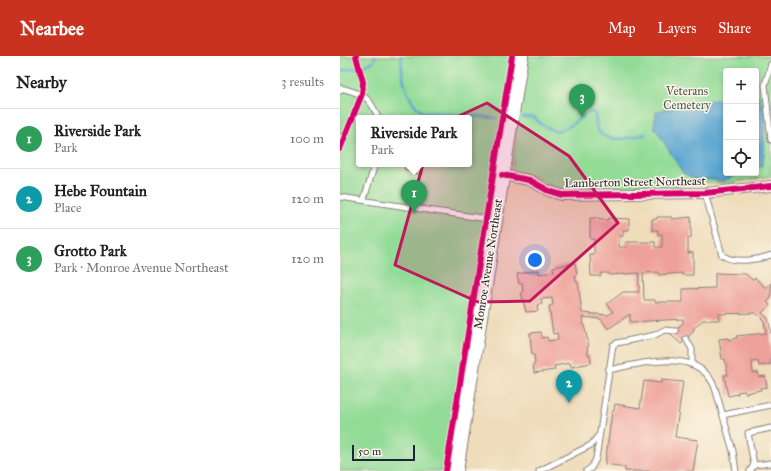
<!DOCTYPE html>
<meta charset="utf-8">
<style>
body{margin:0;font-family:"IM FELL Great Primer",serif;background:#f6f6f6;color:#222}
.controls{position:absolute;right:12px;top:12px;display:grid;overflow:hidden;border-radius:4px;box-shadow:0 2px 6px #0003}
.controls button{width:36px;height:36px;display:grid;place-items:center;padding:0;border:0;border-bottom:1px solid #e0e0e0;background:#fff;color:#222;font:20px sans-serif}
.scale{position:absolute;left:12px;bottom:10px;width:63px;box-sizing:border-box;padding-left:4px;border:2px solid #22223b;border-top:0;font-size:11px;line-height:14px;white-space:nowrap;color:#22223b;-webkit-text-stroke:3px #fcf5e5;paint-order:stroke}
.you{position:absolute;left:195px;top:204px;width:14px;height:14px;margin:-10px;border:3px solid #fff;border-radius:50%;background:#1a73e8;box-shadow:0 0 0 6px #1a73e833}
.badge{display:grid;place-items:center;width:26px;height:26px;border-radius:50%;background:#c8321e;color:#fff;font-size:13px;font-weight:700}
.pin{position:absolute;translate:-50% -33px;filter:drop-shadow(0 1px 2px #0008)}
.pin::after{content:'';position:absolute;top:21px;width:14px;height:12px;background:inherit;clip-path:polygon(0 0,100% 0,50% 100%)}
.popup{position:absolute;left:16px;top:59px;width:116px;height:52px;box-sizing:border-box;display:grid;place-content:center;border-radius:4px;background:#fff;filter:drop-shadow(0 1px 3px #0005);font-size:13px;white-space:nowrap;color:#767676}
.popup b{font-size:15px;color:#222}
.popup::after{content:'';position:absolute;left:50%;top:100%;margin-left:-8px;border:8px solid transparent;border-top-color:#fff}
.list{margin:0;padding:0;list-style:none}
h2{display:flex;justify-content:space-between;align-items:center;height:52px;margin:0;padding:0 16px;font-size:17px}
h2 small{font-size:13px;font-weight:400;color:#767676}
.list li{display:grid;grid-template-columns:26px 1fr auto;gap:12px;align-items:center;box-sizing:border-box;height:60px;padding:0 16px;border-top:1px solid #e0e0e0}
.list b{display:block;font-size:15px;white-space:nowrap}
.list p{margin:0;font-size:13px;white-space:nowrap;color:#767676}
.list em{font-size:13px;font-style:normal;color:#767676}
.icon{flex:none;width:22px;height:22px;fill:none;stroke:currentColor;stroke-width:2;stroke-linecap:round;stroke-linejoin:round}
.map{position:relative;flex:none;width:431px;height:415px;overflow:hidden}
header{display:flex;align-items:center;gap:24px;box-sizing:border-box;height:56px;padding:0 20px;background:#c8321e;color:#fff}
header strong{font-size:19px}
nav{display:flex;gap:22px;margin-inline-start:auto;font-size:14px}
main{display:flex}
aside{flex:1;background:#fff}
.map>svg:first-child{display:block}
.green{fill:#93dc98;stroke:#5a7f6a;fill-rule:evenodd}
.water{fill:#59a4d1;stroke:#3e6386}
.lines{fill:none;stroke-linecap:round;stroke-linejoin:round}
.stream{stroke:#59a4d1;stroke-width:2.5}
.building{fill:#eea09a}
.service-casing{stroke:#887f7a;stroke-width:7}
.minor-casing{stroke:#887f7a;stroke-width:12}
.secondary-casing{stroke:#887f7a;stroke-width:16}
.service{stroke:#fff;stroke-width:5}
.minor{stroke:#fff;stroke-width:10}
.secondary{stroke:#fff;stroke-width:14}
.cycleway-casing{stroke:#fcf5e5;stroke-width:8}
.cycleway{stroke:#d6006c;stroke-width:6}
.marked{fill:#c2185b;fill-opacity:0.2;stroke:#c2185b;stroke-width:3;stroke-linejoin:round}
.labels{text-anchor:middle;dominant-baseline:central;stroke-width:3;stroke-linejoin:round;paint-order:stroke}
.park-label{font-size:12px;fill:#445a57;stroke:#fcf5e5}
.street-label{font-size:12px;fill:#22223b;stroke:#fcf5e5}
</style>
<header>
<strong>Nearbee</strong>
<nav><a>Map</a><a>Layers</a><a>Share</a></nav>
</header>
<main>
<aside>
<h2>Nearby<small>3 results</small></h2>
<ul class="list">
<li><span class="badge" style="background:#2e9e5b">1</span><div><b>Riverside Park</b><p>Park</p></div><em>100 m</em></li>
<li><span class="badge" style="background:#0f9aa8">2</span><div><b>Hebe Fountain</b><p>Place</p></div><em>120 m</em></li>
<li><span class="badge" style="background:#2e9e5b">3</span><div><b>Grotto Park</b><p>Park · Monroe Avenue Northeast</p></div><em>120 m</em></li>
</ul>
</aside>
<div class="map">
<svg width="431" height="415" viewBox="0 0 431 415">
<rect width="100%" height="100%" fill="#fcf5e5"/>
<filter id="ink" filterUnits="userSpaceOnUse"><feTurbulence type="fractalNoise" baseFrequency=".025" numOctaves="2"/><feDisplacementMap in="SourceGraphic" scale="8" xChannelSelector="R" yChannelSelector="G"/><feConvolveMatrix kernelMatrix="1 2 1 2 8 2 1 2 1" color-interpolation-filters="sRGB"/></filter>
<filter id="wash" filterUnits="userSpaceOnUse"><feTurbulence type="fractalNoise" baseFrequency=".012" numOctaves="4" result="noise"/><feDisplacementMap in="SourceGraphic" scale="16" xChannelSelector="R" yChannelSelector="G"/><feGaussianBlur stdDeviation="0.9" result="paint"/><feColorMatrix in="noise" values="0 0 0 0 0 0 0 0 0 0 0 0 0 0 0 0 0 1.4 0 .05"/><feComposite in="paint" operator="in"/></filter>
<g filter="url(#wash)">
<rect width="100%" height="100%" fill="#eedcba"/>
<g class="green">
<path d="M0 0H172L107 415H0ZM19 62H129V108H19Z"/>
<path d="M184 0H431V120L389 127 346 126 329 133 218 134 193 120 172 116ZM386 15H416V117H386Z"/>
</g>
<g class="water">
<polygon points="416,36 420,42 421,50 431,50 431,64 424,68 425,93 422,110 416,113"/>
<polygon points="386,43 386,117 402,117 383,125 370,123 355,123 343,117 314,70 316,56 330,51 346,47"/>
</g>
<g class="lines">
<g class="stream">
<path d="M61 0C62 21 65 44 83 56L156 62"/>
<polyline points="0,15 22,11 34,5 35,0"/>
<path d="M182 61H194L202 69 214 75C233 74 237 60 251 56L255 58 257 74C267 88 291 82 305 78"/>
</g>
</g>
<g id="blocks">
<g class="building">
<polygon points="66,108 85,108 81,119 64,113"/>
<polygon points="317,161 332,161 332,163 351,161 351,182 348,182 348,197 353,196 353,219 342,219 342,217 319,219 318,216 303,217 304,244 315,244 315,246 343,246 343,233 375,232 375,217 406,218 412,224 415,222 426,232 431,227 431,242 427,246 430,249 422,257 428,262 431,276 431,308 419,310 418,305 412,306 413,317 418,316 419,321 425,320 427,331 420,332 421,334 405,337 405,335 397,336 398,338 388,340 384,319 388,319 385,303 382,303 379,283 388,282 388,284 397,282 396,280 426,277 424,265 416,257 378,258 379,264 363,264 353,273 354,275 341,288 331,279 343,267 343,263 290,266 290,258 268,273 261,263 242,261 249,290 247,291 248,299 250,299 251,307 231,311 230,307 214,310 215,314 194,317 193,308 195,308 194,299 192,299 190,277 201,276 202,282 207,281 208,285 218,284 217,277 213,278 209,250 213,249 212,242 201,243 202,248 197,249 198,255 186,256 181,236 183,236 182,227 179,228 177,218 199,214 199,218 214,216 213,211 235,207 237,218 235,219 236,226 238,226 242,257 268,259 273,256 267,248 283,236 299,236 299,217 269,219 269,217 261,217 261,220 251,220 250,199 254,199 254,183 250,183 250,162 259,162 259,164 268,164 268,162 289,163 289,174 283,174 283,180 279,180 279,191 287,191 286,186 315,186 315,191 322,191 322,178 318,179 318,174 312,174 312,163 317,163"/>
<polygon points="321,324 343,326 335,381 358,384 353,415 285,415 285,411 265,408 272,356 274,354 275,348 300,352 304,325 321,327"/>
</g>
</g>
</g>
<g filter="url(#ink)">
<use href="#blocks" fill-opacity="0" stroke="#887f7a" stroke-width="1"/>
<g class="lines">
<g class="service-casing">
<g id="service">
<polyline points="431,8 425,29 431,84"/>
<path d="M0 35 1 32C23 38 30 40 38 62"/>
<path d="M365 137 382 199C394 208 418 204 431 199"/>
<polyline points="0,141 155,164"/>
<polyline points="24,143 35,108"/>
<polyline points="346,283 352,293 352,308"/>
<path d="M268 314C301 308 359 289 375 332L393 395 396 415"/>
<polyline points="383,359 431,349"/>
<polyline points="414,409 431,407"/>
<polyline points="199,415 251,389 258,380"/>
<polyline points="246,415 251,412 256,403 273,289 277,287 315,279 324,274 336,275"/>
<polyline points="410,415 414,409 408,377 431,372"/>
</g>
</g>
<g class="minor-casing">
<polyline id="minor" points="162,119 189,124 209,135 222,139 365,137 431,130"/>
</g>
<g class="secondary-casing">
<polyline id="secondary" points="116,415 181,0"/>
</g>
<use href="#service" class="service"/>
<use href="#minor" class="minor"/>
<use href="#secondary" class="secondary"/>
<g class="cycleway-casing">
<g id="cycleway">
<polyline points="0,93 22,38 23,26 16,0"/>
<polyline points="162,119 189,124 209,135 222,139 365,137 431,130"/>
<polyline points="106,415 172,0"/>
</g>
</g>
<use href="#cycleway" class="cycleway"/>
</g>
</g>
<path class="marked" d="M147 47 229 100 278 167 190 245 138 246 55 209 93 72Z"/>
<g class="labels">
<g class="park-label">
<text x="347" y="35">Veterans<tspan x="347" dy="14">Cemetery</tspan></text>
</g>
<g class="street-label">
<text transform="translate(295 126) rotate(-1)">Lamberton Street Northeast</text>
<text transform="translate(148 208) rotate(-81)">Monroe Avenue Northeast</text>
</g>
</g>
</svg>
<div class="controls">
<button>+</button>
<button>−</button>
<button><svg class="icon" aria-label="locate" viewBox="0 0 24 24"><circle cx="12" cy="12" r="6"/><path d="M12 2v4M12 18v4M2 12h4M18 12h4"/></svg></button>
</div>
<div class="scale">50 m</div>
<div class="you"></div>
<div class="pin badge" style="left:74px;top:157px;background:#2e9e5b">1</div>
<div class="popup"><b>Riverside Park</b>Park</div>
<div class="pin badge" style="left:229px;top:347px;background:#0f9aa8">2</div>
<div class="pin badge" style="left:242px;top:61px;background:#2e9e5b">3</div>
</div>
</main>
